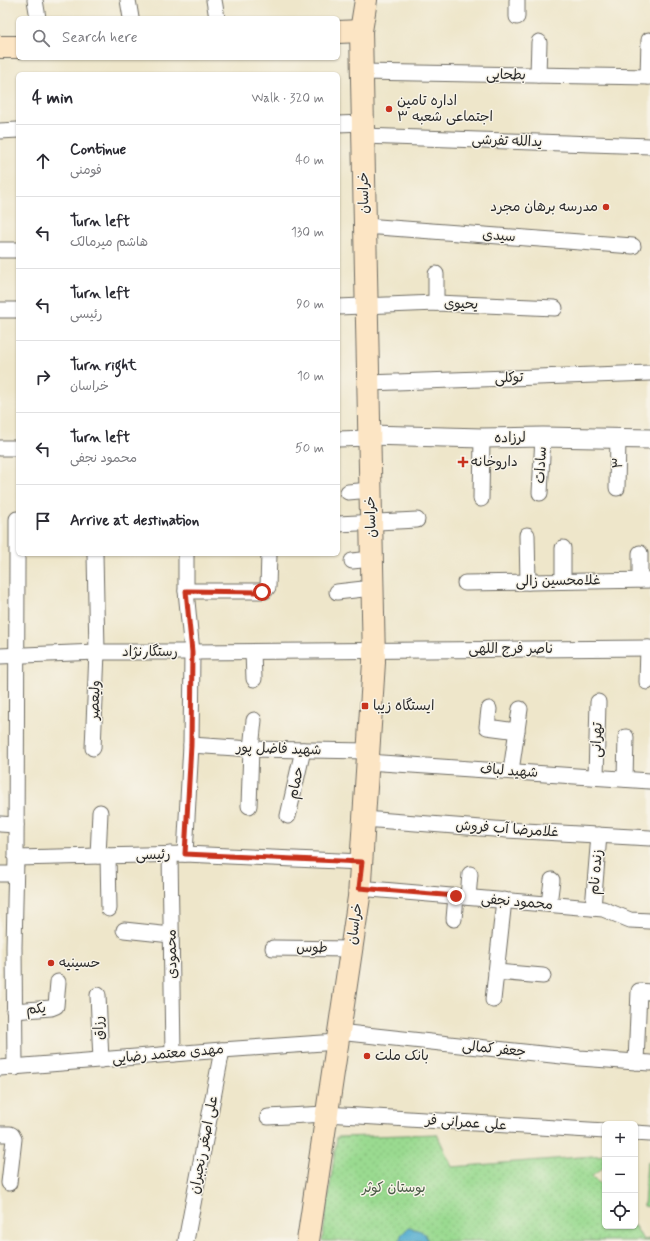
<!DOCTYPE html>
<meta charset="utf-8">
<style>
body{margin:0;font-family:Mynerve,"Playpen Sans Arabic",sans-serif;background:#f2f2f3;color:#2b2b33}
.controls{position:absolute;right:12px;bottom:12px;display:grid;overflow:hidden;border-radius:6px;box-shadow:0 1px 3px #0004}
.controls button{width:36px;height:36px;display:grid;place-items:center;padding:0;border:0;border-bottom:1px solid #e1e1e2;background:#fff;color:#2b2b33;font:20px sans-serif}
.stop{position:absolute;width:12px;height:12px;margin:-9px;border:3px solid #c8321e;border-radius:50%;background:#fff}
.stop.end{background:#c8321e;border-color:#fff;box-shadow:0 1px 4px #0008}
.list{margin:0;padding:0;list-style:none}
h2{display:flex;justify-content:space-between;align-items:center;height:52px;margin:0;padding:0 16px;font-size:17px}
h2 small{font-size:13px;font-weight:400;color:#7c7c81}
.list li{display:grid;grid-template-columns:26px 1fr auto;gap:12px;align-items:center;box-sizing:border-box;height:72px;padding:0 16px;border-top:1px solid #e1e1e2}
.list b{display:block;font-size:15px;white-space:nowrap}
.list p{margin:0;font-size:13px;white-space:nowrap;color:#7c7c81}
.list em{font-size:13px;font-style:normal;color:#7c7c81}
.icon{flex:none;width:22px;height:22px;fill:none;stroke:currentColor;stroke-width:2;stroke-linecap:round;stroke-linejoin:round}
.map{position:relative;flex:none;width:650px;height:1241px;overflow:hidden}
.search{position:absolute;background:#fff;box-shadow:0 1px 3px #0004;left:16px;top:16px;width:324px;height:44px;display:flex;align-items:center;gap:10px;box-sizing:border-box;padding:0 14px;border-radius:6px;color:#7c7c81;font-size:15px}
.panel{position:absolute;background:#fff;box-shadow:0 1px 3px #0004;left:16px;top:72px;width:324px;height:484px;border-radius:6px}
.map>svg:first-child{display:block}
.grass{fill:url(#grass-dots);stroke:#62825e}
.garden{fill:#9ada90;stroke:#62825e}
.water{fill:#51accf;stroke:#3e6c7d}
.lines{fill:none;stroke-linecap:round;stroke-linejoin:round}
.minor-casing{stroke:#6f6c63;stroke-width:17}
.tertiary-casing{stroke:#6f6c63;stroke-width:21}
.secondary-casing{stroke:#6f6c63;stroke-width:24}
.minor{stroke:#fff;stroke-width:15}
.tertiary{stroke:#fff;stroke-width:19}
.secondary{stroke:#fce5c4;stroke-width:22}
.route{stroke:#c8321e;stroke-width:5}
.poi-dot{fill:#c8321e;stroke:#f7f3e8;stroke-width:1.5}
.labels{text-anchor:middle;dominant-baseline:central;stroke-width:3;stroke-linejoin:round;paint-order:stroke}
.street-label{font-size:14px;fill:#2b2b2b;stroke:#f7f3e8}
.poi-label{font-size:14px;fill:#2b2b2b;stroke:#f7f3e8;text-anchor:start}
.park-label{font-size:14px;fill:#475744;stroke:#f7f3e8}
</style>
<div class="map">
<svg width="650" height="1241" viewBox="0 0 650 1241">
<defs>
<pattern id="grass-dots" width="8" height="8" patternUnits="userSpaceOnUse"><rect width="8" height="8" fill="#9ada90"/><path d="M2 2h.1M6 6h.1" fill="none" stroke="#85bb7c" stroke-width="1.8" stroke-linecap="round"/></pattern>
</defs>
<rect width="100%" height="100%" fill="#f7f3e8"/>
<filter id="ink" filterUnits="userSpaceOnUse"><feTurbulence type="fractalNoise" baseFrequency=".025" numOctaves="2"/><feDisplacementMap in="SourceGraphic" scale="8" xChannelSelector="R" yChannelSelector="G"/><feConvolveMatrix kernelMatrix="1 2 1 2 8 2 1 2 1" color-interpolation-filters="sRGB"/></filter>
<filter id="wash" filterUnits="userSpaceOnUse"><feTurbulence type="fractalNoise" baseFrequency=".012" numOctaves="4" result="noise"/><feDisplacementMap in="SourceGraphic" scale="16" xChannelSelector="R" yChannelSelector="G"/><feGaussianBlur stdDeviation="0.9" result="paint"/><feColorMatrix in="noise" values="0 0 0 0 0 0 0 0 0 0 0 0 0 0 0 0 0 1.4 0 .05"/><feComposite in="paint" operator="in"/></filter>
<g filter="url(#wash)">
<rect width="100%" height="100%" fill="#eee6ca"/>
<polygon class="grass" points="437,1134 452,1167 605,1155 605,1166 591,1177 605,1187 605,1226 635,1226 643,1240 650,1239 650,1241 322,1241 337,1137"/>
<polygon class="garden" points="647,1162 650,1162 650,1207 644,1206"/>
<path class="water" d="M408 1228C419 1230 424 1230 428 1241H400L401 1235Z"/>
</g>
<g filter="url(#ink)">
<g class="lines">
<g class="minor-casing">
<g id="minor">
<polyline points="35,0 38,18"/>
<polyline points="128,0 131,18"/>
<polyline points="214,0 217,18"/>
<polyline points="517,17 517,0"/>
<polyline points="362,72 650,77"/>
<polyline points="538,75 539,42"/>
<polyline points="648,77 649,40"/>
<polyline points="338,124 362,123"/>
<polyline points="0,131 18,130"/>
<polyline points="363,136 650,146"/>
<polyline points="365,226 633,246"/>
<polyline points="0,250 18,250"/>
<polyline points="436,303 436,274"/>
<polyline points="338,307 436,303 555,308"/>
<polyline points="0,310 18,310"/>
<polyline points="368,383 650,373"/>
<polyline points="338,439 369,438"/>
<polyline points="0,448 18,448"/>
<polyline points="617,488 618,438"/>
<polyline points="348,492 370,490"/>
<polyline points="540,493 543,437"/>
<polyline points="481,499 482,438"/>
<polyline points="338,524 417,520"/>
<polyline points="527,535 528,582"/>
<polyline points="352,561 372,559"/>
<polyline points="640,580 640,553"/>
<polyline points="563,581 563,548"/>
<polyline points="465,583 650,580"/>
<polyline points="186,591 265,591 268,587 269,554"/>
<polyline points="337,592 372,588"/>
<polyline points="253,652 254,679"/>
<polyline points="0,656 97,652 192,652 650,648"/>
<polyline points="647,682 648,648"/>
<polyline points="489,709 487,727 517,731"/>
<polyline points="191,745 251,749 368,751"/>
<polyline points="93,748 97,652 95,554"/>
<polyline points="367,762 650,781"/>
<polyline points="511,771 520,709"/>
<polyline points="596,777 598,702"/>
<polyline points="625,779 626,737"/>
<polyline points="249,806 251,749 254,720"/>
<polyline points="288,816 303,750"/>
<polyline points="364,819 507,830 650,838"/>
<polyline points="0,824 16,825"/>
<polyline points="170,854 173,1054"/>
<polyline points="185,854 191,745 192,652 186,591 186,554"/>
<polyline points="98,856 100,812"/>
<polyline points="108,856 109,909"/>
<polyline points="16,858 185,854 362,862"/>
<polyline points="0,874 15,874"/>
<polyline points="359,888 603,909 630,920 650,921"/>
<polyline points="468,897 470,874"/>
<polyline points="549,904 552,880"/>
<polyline points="593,908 599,835"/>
<polyline points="454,919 456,896"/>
<polyline points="124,930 171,935"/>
<polyline points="273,948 351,949"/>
<polyline points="496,972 543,976"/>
<polyline points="98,995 101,1060"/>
<polyline points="493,1000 504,900"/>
<polyline points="14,1011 51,1008 56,1006 58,982"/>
<polyline points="338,1032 580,1058 650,1063"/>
<polyline points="636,1062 639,991 650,992"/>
<polyline points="0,1068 222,1050 337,1042"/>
<polyline points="15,1068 14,947 16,858 17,559 17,519"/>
<polyline points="268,1117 326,1114 605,1131"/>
<polyline points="635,1133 650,1134"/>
<polyline points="0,1134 10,1134 12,1135 14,1139 9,1183"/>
<polyline points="186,1241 222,1050"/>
</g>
</g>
<g class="tertiary-casing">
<polyline id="tertiary" points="369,435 482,438 543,437 650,439"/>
</g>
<g class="secondary-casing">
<g id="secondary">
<polyline points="338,32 361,31"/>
<polyline points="0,47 18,47"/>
<polyline points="308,1241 359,897 374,662 361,31 366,0"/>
</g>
</g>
<use href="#minor" class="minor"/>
<use href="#tertiary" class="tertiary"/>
<use href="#secondary" class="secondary"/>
</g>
</g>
<g class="lines" filter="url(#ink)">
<polyline class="route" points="262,592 186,591 192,652 191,745 185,854 362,862 359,888 456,896"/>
</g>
<g class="poi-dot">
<circle cx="389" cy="109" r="4"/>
<circle cx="606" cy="207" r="4"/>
<path d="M461 456h4v4h4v4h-4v4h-4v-4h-4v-4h4z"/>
<rect x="361" y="702" width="8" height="8" rx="2"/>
<circle cx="51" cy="963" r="4"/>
<circle cx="367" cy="1056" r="4"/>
</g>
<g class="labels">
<g class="street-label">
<text transform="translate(506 75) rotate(1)">بطحایی</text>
<text transform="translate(507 141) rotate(2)">یدالله تفرشی</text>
<text transform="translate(364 193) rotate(-91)">خراسان</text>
<text transform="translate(499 236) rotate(4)">سیدی</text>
<text transform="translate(461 304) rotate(2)">یحیوی</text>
<text transform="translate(509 378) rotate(-2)">توکلی</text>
<text transform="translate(510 438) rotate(-1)">لرزاده</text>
<text transform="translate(618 463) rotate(-89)">۳</text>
<text transform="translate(541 465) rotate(-87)">سادات</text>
<text transform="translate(371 517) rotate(-92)">خراسان</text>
<text transform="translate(558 581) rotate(-1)">غلامحسین زالی</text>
<text x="511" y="649">ناصر فرج اللهی</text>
<text x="150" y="652">رستگارنژاد</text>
<text transform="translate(95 700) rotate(-88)">ولیعصر</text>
<text transform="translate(597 740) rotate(-88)">تهرانی</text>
<text transform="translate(279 749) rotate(2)">شهید فاضل پور</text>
<text transform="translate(509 771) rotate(4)">شهید لباف</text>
<text transform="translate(296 783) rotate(-78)">حمام</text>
<text transform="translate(507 829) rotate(4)">غلامرضا آب فروش</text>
<text transform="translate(153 855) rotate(-1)">رئیسی</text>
<text transform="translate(596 872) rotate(-85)">زنده نام</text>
<text transform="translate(517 902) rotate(5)">محمود نجفی</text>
<text transform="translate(355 924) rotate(-82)">خراسان</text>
<text transform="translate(312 948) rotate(1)">طوس</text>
<text transform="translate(172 954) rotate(-91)">محمودی</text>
<text transform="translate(36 1009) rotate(-5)">یکم</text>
<text transform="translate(99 1028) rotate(-92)">رزاق</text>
<text transform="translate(494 1049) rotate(6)">جعفر کمالی</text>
<text transform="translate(168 1054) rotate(-5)">مهدی معتمد رضایی</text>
<text transform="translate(466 1123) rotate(4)">علی عمرانی فر</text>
<text transform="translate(204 1145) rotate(-79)">علی اصغر رنجبران</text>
</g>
<g class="poi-label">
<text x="397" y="101">اداره تامین<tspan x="397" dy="16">اجتماعی شعبه ۳</tspan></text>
<text x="598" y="207" text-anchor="end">مدرسه برهان مجرد</text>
<text x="471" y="462">داروخانه</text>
<text x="373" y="706">ایستگاه زیبا</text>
<text x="59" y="963">حسینیه</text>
<text x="375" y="1056">بانک ملت</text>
</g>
<g class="park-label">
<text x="394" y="1188">بوستان کوثر</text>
</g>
</g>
</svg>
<div class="controls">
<button>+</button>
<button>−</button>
<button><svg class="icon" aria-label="locate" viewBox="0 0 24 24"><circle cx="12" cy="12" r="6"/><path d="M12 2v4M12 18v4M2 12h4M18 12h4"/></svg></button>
</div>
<div class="stop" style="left:262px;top:592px"></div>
<div class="stop end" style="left:456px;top:896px"></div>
<div class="search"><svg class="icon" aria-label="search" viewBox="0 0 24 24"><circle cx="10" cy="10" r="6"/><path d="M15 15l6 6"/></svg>Search here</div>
<section class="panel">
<h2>4 min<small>Walk · 320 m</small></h2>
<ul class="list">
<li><svg class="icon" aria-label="ahead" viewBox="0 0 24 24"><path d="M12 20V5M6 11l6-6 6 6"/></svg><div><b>Continue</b><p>فومنی</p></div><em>40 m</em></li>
<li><svg class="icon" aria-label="left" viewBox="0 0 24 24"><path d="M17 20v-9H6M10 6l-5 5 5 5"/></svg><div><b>Turn left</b><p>هاشم میرمالک</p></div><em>130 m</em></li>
<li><svg class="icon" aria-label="left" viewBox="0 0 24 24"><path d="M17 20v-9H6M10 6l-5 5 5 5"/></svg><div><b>Turn left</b><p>رئیسی</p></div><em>90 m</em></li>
<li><svg class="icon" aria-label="right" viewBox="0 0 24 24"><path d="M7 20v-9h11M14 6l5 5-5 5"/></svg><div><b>Turn right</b><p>خراسان</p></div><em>10 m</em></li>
<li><svg class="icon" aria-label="left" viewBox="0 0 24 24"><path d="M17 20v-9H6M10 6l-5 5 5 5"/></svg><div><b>Turn left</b><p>محمود نجفی</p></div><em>50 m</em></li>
<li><svg class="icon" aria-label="arrive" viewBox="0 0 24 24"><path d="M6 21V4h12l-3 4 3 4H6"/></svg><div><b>Arrive at destination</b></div></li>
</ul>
</section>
</div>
